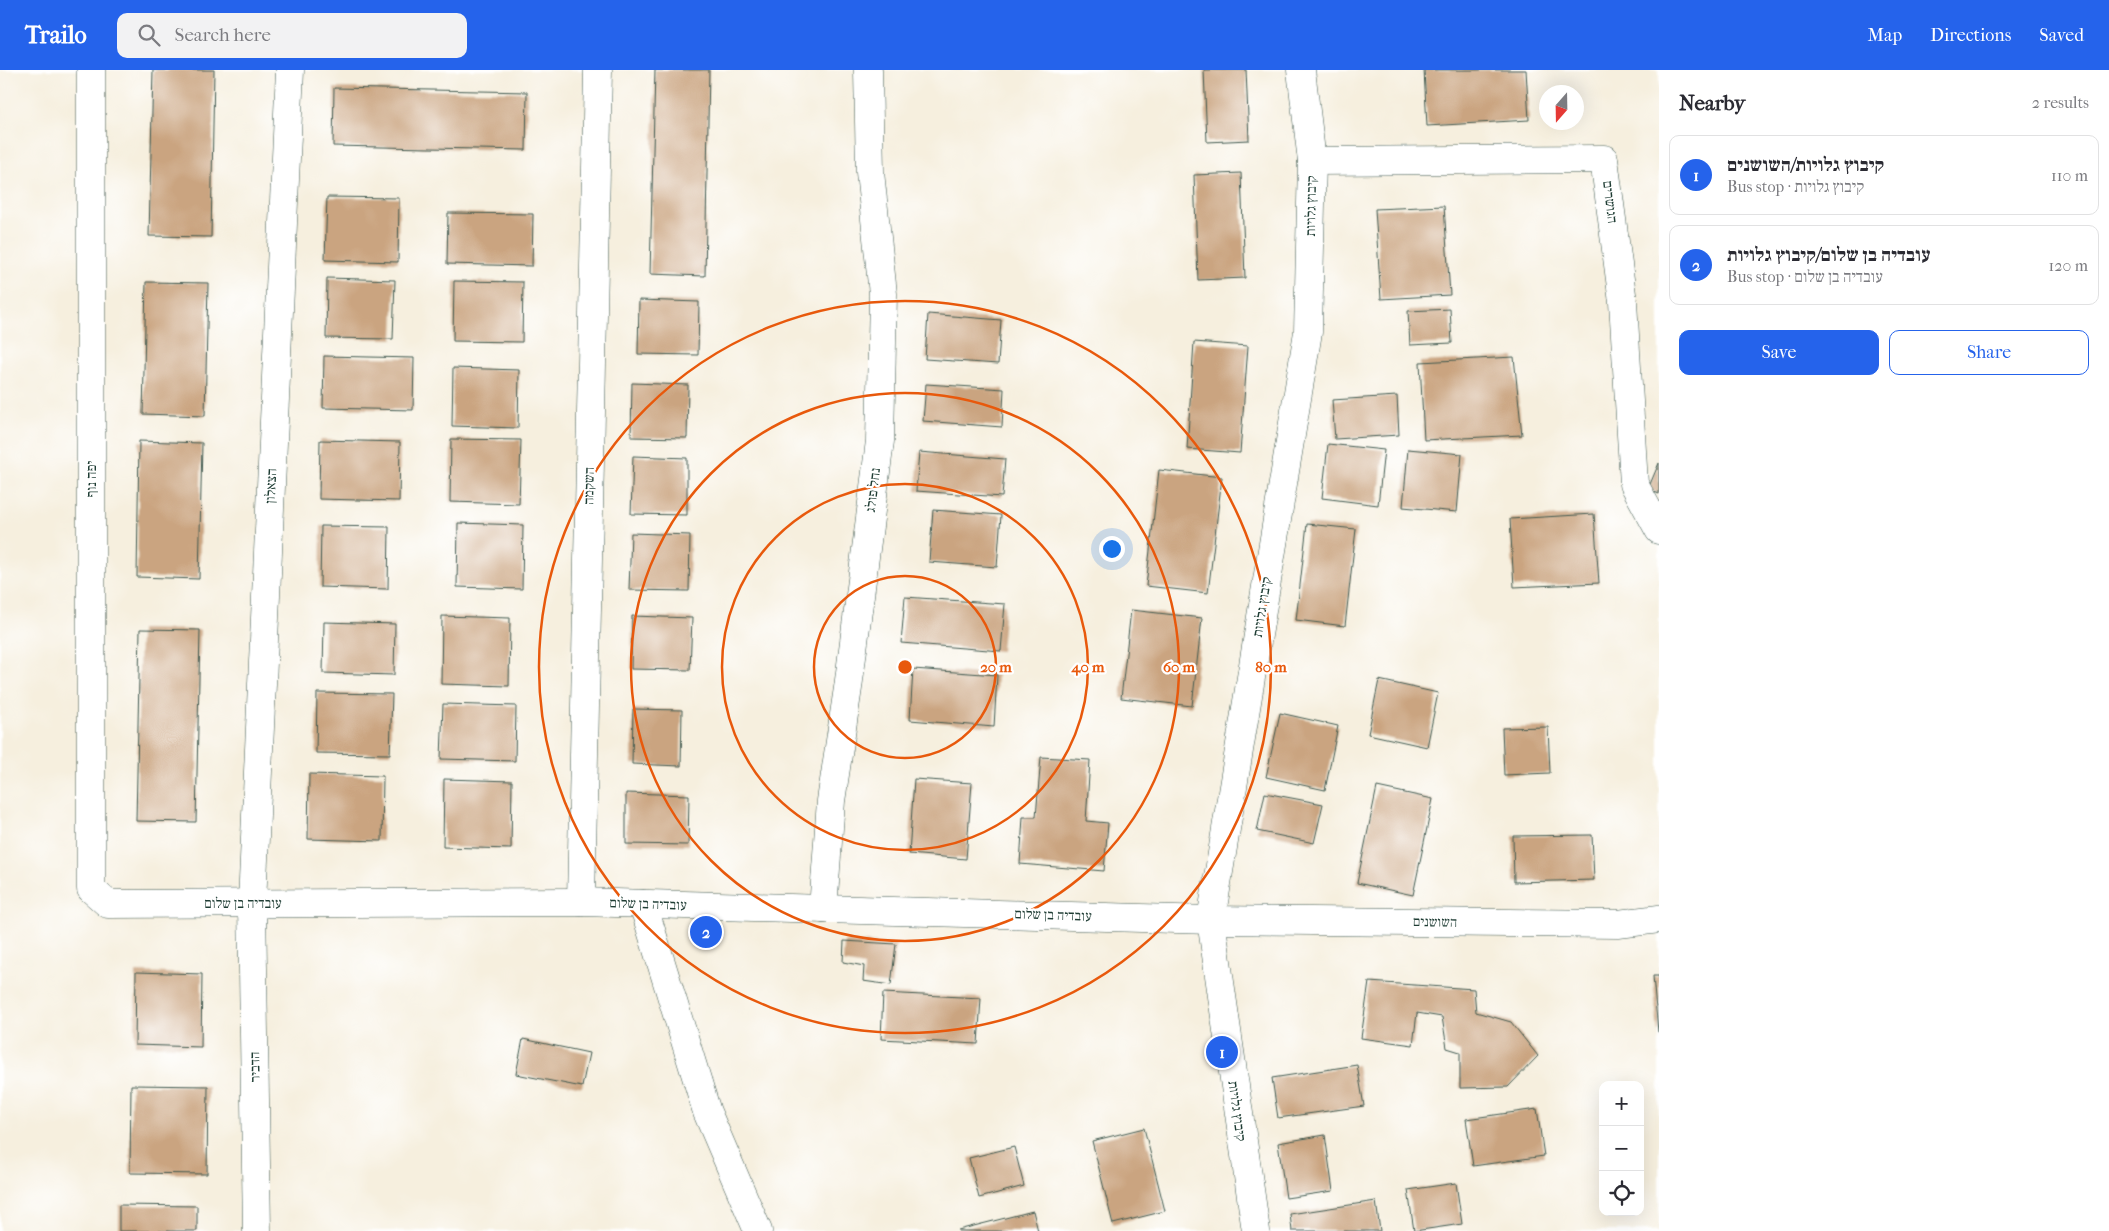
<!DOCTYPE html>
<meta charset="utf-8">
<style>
body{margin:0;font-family:"IM FELL French Canon","Frank Ruhl Libre",serif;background:#f2f2f3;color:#2b2b33}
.controls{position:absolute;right:15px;bottom:15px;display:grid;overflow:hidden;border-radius:10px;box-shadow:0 5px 20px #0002}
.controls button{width:45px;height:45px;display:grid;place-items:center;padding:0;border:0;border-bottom:1px solid #e1e1e2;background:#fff;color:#2b2b33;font:25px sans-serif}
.compass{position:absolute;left:1539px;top:15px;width:45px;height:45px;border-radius:50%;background:#fff;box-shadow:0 5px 20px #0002;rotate:200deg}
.you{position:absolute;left:1111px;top:478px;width:18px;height:18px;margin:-12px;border:4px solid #fff;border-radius:50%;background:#1a73e8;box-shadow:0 0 0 8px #1a73e833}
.badge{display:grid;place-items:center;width:32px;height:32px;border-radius:50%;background:#2563eb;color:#fff;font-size:16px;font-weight:700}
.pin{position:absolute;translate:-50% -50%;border:2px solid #fff;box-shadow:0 1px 5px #0006}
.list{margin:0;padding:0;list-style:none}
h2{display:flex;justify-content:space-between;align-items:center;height:65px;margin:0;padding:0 20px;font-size:21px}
h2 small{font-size:16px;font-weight:400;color:#7c7c81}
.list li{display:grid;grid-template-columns:32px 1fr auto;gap:15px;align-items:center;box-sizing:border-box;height:80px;margin:0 10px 10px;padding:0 10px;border:1px solid #e1e1e2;border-radius:10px}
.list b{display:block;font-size:19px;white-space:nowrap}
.list p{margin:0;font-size:16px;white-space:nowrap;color:#7c7c81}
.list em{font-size:16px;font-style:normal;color:#7c7c81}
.actions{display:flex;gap:10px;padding:15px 20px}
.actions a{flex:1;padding:11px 0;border:1px solid #2563eb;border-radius:10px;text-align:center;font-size:18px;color:#2563eb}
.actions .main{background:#2563eb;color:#fff}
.icon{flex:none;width:28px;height:28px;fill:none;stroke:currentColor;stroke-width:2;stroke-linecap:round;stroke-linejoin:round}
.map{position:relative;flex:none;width:1659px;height:1161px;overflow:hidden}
header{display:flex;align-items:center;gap:30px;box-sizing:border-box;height:70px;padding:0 25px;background:#2563eb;color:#fff}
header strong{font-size:24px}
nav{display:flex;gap:28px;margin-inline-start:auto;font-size:18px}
.search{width:350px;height:45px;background:#f2f2f3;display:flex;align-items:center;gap:12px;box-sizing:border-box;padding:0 18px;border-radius:10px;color:#7c7c81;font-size:19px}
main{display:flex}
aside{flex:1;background:#fff}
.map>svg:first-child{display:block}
.building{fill:#caa480}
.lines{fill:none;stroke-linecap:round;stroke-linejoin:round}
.minor-casing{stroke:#3f584e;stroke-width:29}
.tertiary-casing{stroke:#3f584e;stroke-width:29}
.minor{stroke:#fff;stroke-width:28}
.tertiary{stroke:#fff;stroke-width:28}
.ring{fill:none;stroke:#e8590c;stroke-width:2.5}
.labels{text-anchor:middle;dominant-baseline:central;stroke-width:4.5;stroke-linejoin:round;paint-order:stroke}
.street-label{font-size:14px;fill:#1f3d34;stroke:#fff}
.centre{fill:#e8590c;stroke:#fff;stroke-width:2.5}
.ring-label{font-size:15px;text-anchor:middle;font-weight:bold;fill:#e8590c;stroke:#fff;stroke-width:4.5;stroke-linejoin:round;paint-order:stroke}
</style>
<header>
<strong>Trailo</strong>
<div class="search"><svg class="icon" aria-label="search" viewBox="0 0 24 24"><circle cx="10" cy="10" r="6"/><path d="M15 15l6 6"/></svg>Search here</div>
<nav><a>Map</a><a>Directions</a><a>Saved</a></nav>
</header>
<main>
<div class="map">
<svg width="1659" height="1161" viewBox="0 0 1659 1161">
<rect width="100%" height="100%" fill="#fff"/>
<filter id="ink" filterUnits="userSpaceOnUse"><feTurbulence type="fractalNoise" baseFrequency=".02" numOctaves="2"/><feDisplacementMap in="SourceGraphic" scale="10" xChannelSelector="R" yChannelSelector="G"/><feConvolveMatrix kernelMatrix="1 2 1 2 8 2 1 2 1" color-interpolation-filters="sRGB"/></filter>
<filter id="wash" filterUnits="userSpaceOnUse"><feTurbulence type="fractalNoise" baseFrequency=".0096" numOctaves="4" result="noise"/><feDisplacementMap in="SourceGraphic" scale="20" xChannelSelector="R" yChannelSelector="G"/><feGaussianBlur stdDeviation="1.12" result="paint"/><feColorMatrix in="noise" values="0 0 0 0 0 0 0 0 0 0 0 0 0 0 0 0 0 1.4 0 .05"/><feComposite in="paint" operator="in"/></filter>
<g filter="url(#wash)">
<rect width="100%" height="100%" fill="#f6efde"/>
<g id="blocks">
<g class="building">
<polygon points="153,0 214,0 211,167 149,166"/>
<polygon points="655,0 709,0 705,206 650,204"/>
<polygon points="1204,0 1246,0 1249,70 1207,72"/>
<polygon points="1424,0 1526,0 1529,50 1427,56"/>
<polygon points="334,18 527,22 526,80 333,76"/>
<polygon points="1241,103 1245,208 1198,210 1194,105"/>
<polygon points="327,127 399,128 398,192 325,190"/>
<polygon points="1444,136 1450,225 1381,229 1375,139"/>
<polygon points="448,143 533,144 532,196 447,194"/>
<polygon points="327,208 395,210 393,269 326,268"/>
<polygon points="454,211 523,212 522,272 453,271"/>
<polygon points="146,212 208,213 205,346 143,344"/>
<polygon points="639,230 699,232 698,285 638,284"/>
<polygon points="1450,239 1452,273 1410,275 1408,241"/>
<polygon points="928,244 1001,250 998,294 925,289"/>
<polygon points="1194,272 1248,276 1240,383 1187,379"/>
<polygon points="324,286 414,288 413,340 323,338"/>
<polygon points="1514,287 1522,365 1424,370 1420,292"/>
<polygon points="453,298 519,300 518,358 452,356"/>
<polygon points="632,313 688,315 687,368 631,367"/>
<polygon points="926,314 1004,319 1002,357 923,351"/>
<polygon points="1397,326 1399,365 1335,369 1332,330"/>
<polygon points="451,369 521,370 519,434 450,432"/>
<polygon points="320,370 400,372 399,431 319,429"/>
<polygon points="139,371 202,373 199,509 137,507"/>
<polygon points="1328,374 1384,380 1378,435 1322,428"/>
<polygon points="1408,379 1462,384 1457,442 1403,437"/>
<polygon points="919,382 1005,389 1002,427 916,421"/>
<polygon points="633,386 687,388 687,445 631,444"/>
<polygon points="1659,393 1659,424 1648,419"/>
<polygon points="1159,400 1222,407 1208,523 1146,516"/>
<polygon points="933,440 1001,445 997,497 929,492"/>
<polygon points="1594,444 1599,513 1514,517 1510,449"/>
<polygon points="458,453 523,455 522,519 457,517"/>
<polygon points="1307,454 1356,459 1345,556 1296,550"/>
<polygon points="321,456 389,457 388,519 320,517"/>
<polygon points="631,463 690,465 689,521 629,520"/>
<polygon points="905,527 1005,534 1001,581 901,573"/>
<polygon points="1131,540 1202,548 1192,636 1121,628"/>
<polygon points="442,546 510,548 509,616 441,614"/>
<polygon points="632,546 692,548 690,600 631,599"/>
<polygon points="324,552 395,554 394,605 323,603"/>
<polygon points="140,559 200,560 196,752 136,751"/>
<polygon points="913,599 997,605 994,657 910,650"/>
<polygon points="1379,610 1438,623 1427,677 1368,664"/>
<polygon points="317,623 392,624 390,684 316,683"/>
<polygon points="443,634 516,636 515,691 441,689"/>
<polygon points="633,639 682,640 681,696 632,694"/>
<polygon points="1280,643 1338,656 1325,720 1266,707"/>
<polygon points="1548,657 1550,703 1504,705 1502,658"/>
<polygon points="1041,687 1090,690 1086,751 1108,753 1104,801 1020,794 1023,747 1036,747"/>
<polygon points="309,704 383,706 382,771 308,769"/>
<polygon points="444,709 512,711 511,779 443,777"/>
<polygon points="914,709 972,713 966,789 909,784"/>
<polygon points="1377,717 1433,729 1413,825 1357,813"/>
<polygon points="626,723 689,725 688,775 626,774"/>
<polygon points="1265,723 1323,734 1314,773 1257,761"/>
<polygon points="1592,765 1594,810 1514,812 1513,766"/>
<polygon points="844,871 896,874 891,915 863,911 864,896 843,892"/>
<polygon points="136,902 202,904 201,977 135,975"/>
<polygon points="1653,906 1659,906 1659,962 1658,962"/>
<polygon points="1369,912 1474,919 1476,942 1511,952 1538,986 1508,1017 1460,1018 1460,982 1447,978 1442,947 1417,943 1413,975 1361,968"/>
<polygon points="883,923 981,928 978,974 881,969"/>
<polygon points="523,969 589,983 582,1017 516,1004"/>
<polygon points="1357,995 1364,1036 1278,1048 1272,1008"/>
<polygon points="131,1015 208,1016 207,1104 130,1103"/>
<polygon points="1537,1039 1544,1086 1473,1096 1466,1049"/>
<polygon points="1144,1058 1165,1141 1113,1154 1092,1071"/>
<polygon points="1325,1065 1333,1121 1286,1128 1278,1073"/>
<polygon points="1014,1077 1024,1116 979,1128 969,1088"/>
<polygon points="1456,1113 1462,1154 1414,1161 1408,1120"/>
<polygon points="1376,1131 1380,1161 1292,1161 1290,1144"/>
<polygon points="119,1135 197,1136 197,1161 119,1161"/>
<polygon points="1033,1141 1038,1161 958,1161 958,1160"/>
</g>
</g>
</g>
<g filter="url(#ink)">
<use href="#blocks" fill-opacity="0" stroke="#3f584e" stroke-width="1"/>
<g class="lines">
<g class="minor-casing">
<g id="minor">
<polyline points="1312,91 1604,89 1623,232 1634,414 1659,460"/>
<polyline points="581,832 598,0"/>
<polyline points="643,834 707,1042 758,1161"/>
<polyline points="823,839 831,731 848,618 880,371 883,224 870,102 868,0"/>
<polyline points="257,1161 252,833 290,0"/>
</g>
</g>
<g class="tertiary-casing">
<g id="tertiary">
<polyline points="91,0 91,819 108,834 581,832 1211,850 1618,854 1659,849"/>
<polyline points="1256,1161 1211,850 1308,262 1312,91 1301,0"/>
</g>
</g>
<use href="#minor" class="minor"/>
<use href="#tertiary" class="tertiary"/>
</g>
</g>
<g class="ring">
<circle cx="905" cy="597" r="91"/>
<circle cx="905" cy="597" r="183"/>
<circle cx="905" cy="597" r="274"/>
<circle cx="905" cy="597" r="366"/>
</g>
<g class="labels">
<g class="street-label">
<text transform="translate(1610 132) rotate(83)">הגושרים</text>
<text transform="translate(1311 136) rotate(-89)">קיבוץ גלויות</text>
<text transform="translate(91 409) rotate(-90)">יפה נוף</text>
<text transform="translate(271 416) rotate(-87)">הצאלון</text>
<text transform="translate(589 416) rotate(-89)">השקמה</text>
<text transform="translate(873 420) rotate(-83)">נחל פולג</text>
<text transform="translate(1262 537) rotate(-81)">קיבוץ גלויות</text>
<text x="243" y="833">עובדיה בן שלום</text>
<text transform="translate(648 834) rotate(2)">עובדיה בן שלום</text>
<text transform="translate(1053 845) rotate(2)">עובדיה בן שלום</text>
<text transform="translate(1435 852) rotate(1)">השושנים</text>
<text transform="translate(255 997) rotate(-91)">הדביר</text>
<text transform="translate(1237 1041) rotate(82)">קיבוץ גלויות</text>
</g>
</g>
<circle cx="905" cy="597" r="8" class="centre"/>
<g class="ring-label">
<text x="996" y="602">20 m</text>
<text x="1088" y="602">40 m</text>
<text x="1179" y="602">60 m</text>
<text x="1271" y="602">80 m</text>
</g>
</svg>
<div class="controls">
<button>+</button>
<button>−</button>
<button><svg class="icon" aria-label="locate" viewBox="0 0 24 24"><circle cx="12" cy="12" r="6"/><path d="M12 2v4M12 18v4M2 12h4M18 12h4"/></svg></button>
</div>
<svg class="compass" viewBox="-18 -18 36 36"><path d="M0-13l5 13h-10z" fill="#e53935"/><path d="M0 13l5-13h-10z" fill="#7c7c81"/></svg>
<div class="you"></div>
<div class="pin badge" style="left:1222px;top:982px">1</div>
<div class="pin badge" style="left:706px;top:862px">2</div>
</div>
<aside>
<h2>Nearby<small>2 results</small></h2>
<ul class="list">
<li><span class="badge">1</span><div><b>קיבוץ גלויות/השושנים</b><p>Bus stop · קיבוץ גלויות</p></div><em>110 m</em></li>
<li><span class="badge">2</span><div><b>עובדיה בן שלום/קיבוץ גלויות</b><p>Bus stop · עובדיה בן שלום</p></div><em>120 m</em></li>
</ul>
<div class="actions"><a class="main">Save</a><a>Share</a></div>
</aside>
</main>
